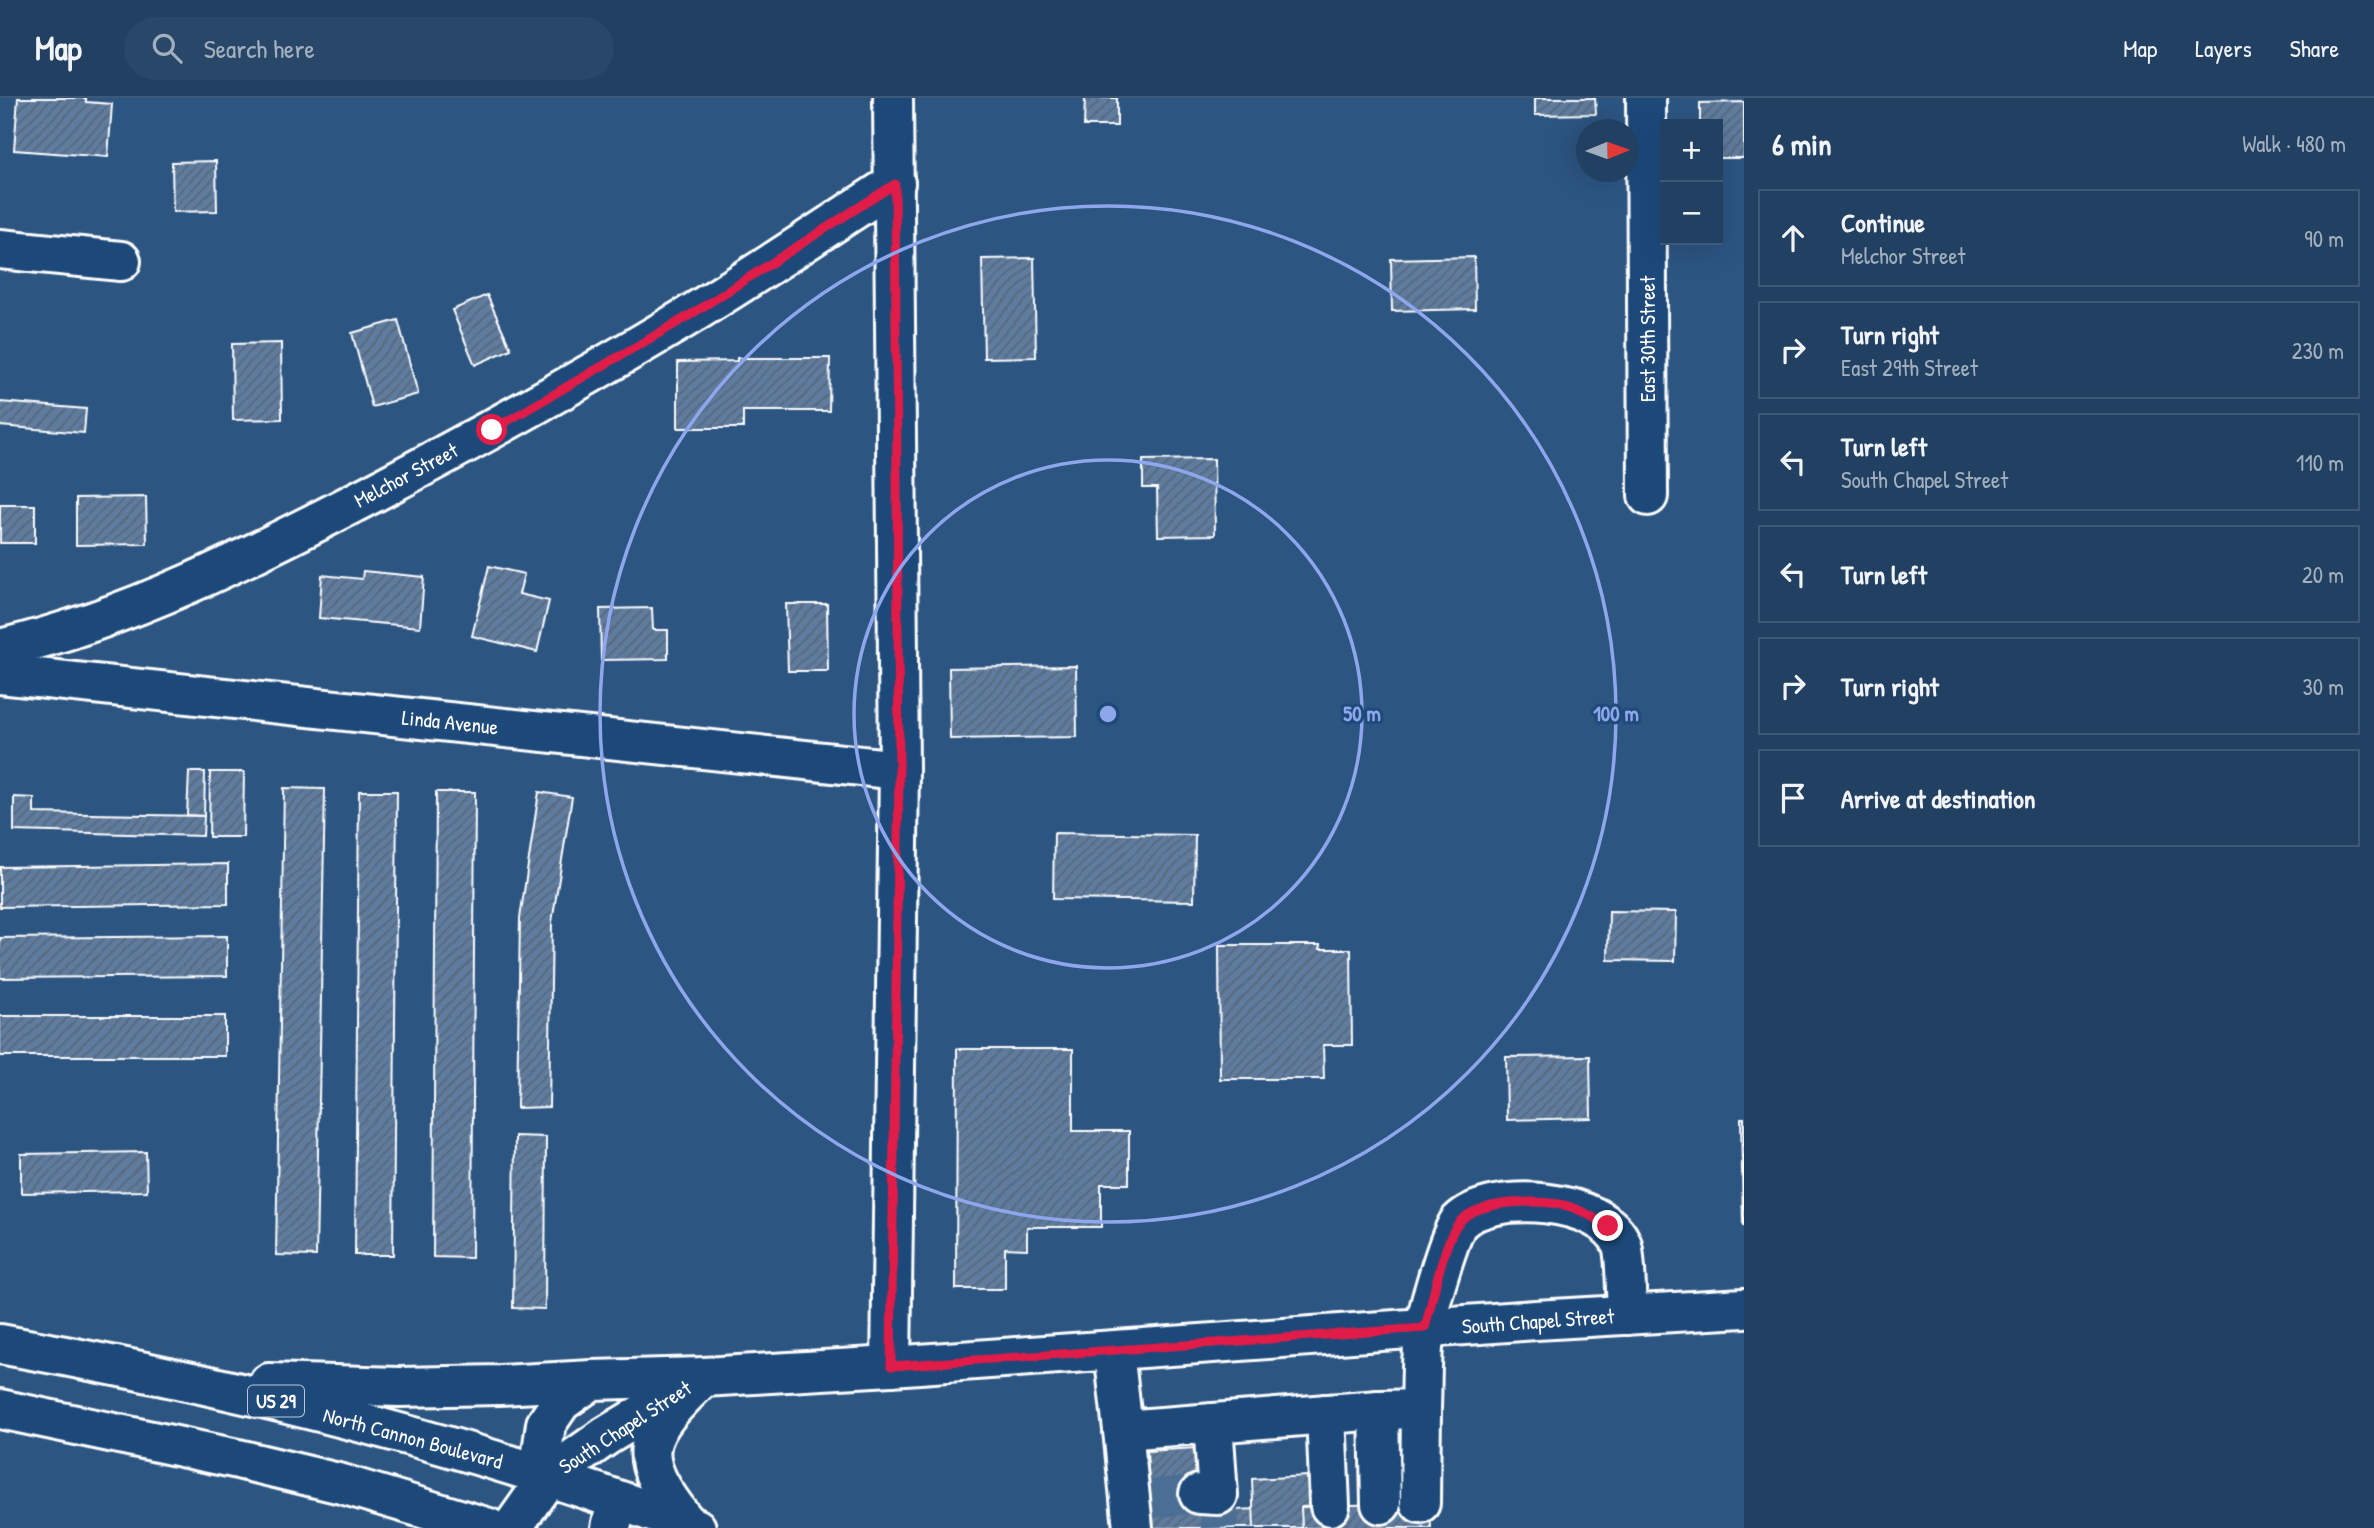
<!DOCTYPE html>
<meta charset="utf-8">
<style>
body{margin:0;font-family:"Patrick Hand",sans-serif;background:#294768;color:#f1f3f6}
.controls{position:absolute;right:21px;top:21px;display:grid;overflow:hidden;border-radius:0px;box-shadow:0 7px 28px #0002}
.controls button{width:63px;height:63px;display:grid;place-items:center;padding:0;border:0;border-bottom:2px solid #3e5977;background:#214062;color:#f1f3f6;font:35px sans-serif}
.compass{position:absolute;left:1576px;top:21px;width:63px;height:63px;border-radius:50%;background:#214062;box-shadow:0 7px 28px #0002;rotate:89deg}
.stop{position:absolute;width:21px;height:21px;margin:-16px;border:5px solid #e11d48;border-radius:50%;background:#fff}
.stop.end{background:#e11d48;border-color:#fff;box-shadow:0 2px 7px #0008}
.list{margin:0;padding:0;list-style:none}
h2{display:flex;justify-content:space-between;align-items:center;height:91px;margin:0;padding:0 28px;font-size:30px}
h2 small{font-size:23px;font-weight:400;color:#a2afbe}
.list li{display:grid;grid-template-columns:46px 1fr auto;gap:21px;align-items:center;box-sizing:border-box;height:98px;margin:0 14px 14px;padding:0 14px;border:2px solid #3e5977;border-radius:0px}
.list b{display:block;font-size:26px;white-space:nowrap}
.list p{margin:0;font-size:23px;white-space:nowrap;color:#a2afbe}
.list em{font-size:23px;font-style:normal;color:#a2afbe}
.icon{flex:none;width:38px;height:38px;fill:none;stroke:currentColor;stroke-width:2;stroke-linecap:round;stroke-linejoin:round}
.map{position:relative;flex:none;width:1744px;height:1430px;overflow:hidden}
header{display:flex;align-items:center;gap:42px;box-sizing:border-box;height:98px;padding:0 35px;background:#214062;border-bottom:2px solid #3e5977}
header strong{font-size:33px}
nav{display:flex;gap:38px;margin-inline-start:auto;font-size:24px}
.search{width:490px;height:63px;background:#294768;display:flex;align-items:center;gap:18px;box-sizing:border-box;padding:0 24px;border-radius:38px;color:#a2afbe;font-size:26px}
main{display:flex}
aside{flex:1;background:#214062}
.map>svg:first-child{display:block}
.building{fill:url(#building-hatch);stroke:#fff;stroke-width:2}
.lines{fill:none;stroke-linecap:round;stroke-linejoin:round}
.minor-tunnel{stroke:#4c6e95;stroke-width:38;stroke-dasharray:38 19;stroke-linecap:butt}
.minor-casing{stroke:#fff;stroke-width:44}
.major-casing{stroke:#fff;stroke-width:44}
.minor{stroke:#1f4a7a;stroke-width:38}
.major{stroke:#1f4a7a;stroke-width:38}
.route{stroke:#e11d48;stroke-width:9}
.ring{fill:none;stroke:#8ea6ec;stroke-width:3.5}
.labels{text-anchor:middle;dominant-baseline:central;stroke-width:6;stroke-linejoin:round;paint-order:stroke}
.shield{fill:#1f4a7a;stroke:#bcc9d7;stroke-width:2}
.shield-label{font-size:19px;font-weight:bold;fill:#fff}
.street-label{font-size:21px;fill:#fff;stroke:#1f4a7a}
.centre{fill:#8ea6ec;stroke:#1f4a7a;stroke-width:3.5}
.ring-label{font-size:21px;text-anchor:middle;font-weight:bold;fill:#8ea6ec;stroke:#1f4a7a;stroke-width:6;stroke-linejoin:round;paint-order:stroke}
</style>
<header>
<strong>Map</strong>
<div class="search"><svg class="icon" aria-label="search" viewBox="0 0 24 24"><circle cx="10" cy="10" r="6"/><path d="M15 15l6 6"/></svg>Search here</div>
<nav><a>Map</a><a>Layers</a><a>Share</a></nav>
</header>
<main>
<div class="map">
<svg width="1744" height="1430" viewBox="0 0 1744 1430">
<defs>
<pattern id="building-hatch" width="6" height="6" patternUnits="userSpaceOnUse" patternTransform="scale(1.75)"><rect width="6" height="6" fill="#5e7c9f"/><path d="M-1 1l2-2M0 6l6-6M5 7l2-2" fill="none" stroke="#56667a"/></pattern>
</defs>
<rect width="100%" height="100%" fill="#2c5582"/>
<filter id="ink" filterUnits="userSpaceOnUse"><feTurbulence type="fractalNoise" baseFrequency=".0143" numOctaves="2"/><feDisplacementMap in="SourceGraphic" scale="14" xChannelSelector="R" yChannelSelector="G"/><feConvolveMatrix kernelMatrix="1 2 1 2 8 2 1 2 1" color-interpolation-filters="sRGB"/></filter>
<g filter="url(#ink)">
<g class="building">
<polygon points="18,0 86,0 86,4 112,6 108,59 14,52"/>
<polygon points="1085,0 1117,0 1117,28 1084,28"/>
<polygon points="1535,0 1595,0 1596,16 1535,17"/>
<polygon points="1744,4 1744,60 1718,60 1718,26 1700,26 1700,5"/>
<polygon points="216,63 217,113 173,114 172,64"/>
<polygon points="1474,159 1475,211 1392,213 1391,161"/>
<polygon points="1034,160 1036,259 984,260 982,161"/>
<polygon points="487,197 511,251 475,267 452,212"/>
<polygon points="398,222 418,296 372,309 352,235"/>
<polygon points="281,245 282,321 233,322 232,246"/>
<polygon points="737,260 830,260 829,313 743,313 743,330 678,330 678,264 737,263"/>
<polygon points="0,304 86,311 84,335 0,328"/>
<polygon points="1214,361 1215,437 1158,438 1157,390 1143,390 1143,362"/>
<polygon points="146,399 147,446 76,447 76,400"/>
<rect x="0" y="407" width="35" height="38"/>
<polygon points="489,468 524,476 519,496 549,503 537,554 472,538"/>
<polygon points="363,473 424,479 420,529 319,520 322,477 362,481"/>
<polygon points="786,506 827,506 828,573 788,573"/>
<polygon points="652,510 653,532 668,532 668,561 601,562 600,511"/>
<polygon points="1076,568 1077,639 950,641 949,570"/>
<polygon points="189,674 205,674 204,718 187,717"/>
<polygon points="210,674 244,674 243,739 209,739"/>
<polygon points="284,690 325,691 316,1158 276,1157"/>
<polygon points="359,693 397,693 393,1157 355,1157"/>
<polygon points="436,694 475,694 472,1160 433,1159"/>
<polygon points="539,694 572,699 552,824 549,1009 517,1010 520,820"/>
<polygon points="14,699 34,700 34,715 204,718 203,738 14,733"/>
<polygon points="1054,735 1195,737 1194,803 1053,801"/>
<polygon points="228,766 228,806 0,809 0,769"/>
<polygon points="1609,813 1676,814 1675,863 1608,862"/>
<polygon points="227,838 227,878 0,880 0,840"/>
<polygon points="1219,847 1320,847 1320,851 1351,851 1352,947 1323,947 1324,981 1220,981"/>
<rect x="0" y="918" width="225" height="40"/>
<polygon points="957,951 1073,951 1073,1033 1129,1033 1129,1086 1101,1086 1101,1129 1027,1129 1027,1151 1005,1150 1005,1191 956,1191"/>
<polygon points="1590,958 1591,1020 1507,1022 1506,959"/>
<polygon points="1741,1020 1744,1020 1744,1128 1743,1128"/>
<polygon points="515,1038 546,1039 545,1211 513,1210"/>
<polygon points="146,1054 147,1093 21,1095 21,1056"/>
<polygon points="1196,1350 1199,1413 1261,1411 1262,1430 1151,1430 1147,1353"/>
<polygon points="1307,1378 1309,1430 1254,1430 1252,1381"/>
<polygon points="1430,1404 1431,1430 1302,1430 1301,1409"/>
</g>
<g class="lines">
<g class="minor-tunnel">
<polyline points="1150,1401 1199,1396"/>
<polyline points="1219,1412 1220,1430"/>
</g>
<g class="minor-casing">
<g id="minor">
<polyline points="1646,0 1648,398"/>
<polyline points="0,151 121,163"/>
<path d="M0 551C131 520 252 458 371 396 477 340 582 282 685 220 756 177 825 130 895 85"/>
<polyline points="0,576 899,672"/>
<path d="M1114 1253 1123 1332 1379 1312 1421 1311C1422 1285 1421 1256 1425 1231 1427 1214 1450 1134 1459 1124 1491 1091 1605 1100 1622 1147 1626 1160 1626 1201 1627 1217"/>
<polyline points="891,1268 899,672 893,0"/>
<polyline points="1379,1312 1381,1406"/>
<polyline points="1326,1316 1330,1408"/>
<polyline points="1123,1332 1133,1430"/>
<polyline points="548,1379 542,1354 546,1326 561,1304 592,1282 703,1279 891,1268 1536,1222 1744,1210"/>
<polyline points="1199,1396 1218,1397 1213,1325"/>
<polyline points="1420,1405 1421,1311"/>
<polyline points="512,1430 548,1379 606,1338 689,1288"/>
<polyline points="611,1430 617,1402"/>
</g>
</g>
<g class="major-casing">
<g id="major">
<path d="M0 1246C236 1288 471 1346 696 1430"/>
<polyline points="269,1285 399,1289 500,1287 592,1282"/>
<polyline points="0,1311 238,1361 342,1386 489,1430"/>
<path d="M688 1427C631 1356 641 1339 703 1279"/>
</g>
</g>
<use href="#minor" class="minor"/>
<use href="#major" class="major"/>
</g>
</g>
<g class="lines" filter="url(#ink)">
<path class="route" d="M492 332 687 219 895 86 899 672 891 1268 1425 1230C1432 1204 1443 1147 1457 1127 1474 1102 1532 1102 1559 1106 1577 1109 1593 1119 1608 1128"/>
</g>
<g class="ring">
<circle cx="1108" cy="616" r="254"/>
<circle cx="1108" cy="616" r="508"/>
</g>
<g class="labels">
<rect class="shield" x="248" y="1287.5" width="56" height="31" rx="5"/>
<g class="shield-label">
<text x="276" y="1303">US 29</text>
</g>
<g class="street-label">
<text transform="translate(1647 241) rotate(-90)">East 30th Street</text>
<text transform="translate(406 377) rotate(-28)">Melchor Street</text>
<text transform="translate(450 624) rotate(6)">Linda Avenue</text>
<text transform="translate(1538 1223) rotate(-4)">South Chapel Street</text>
<text transform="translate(625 1329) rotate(-33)">South Chapel Street</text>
<text transform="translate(413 1340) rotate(15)">North Cannon Boulevard</text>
</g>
</g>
<circle cx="1108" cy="616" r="10" class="centre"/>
<g class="ring-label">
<text x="1362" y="623">50 m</text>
<text x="1616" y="623">100 m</text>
</g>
</svg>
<div class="controls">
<button>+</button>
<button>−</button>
</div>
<svg class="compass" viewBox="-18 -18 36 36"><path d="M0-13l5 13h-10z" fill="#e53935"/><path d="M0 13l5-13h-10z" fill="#a2afbe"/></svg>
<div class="stop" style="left:492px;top:332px"></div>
<div class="stop end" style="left:1608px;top:1128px"></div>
</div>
<aside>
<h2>6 min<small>Walk · 480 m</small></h2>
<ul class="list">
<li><svg class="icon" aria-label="ahead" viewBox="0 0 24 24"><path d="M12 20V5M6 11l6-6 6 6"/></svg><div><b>Continue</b><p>Melchor Street</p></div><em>90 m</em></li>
<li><svg class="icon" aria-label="right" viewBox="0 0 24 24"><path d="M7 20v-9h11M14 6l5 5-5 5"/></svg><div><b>Turn right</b><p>East 29th Street</p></div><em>230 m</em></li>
<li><svg class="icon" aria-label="left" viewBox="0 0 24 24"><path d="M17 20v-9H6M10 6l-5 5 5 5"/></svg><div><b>Turn left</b><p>South Chapel Street</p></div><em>110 m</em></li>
<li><svg class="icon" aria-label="left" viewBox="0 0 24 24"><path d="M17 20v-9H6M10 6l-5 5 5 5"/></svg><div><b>Turn left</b></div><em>20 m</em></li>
<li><svg class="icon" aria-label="right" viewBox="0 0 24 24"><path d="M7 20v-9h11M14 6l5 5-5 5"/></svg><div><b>Turn right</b></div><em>30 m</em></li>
<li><svg class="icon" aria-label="arrive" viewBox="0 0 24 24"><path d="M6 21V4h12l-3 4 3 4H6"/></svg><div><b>Arrive at destination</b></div></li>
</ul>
</aside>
</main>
